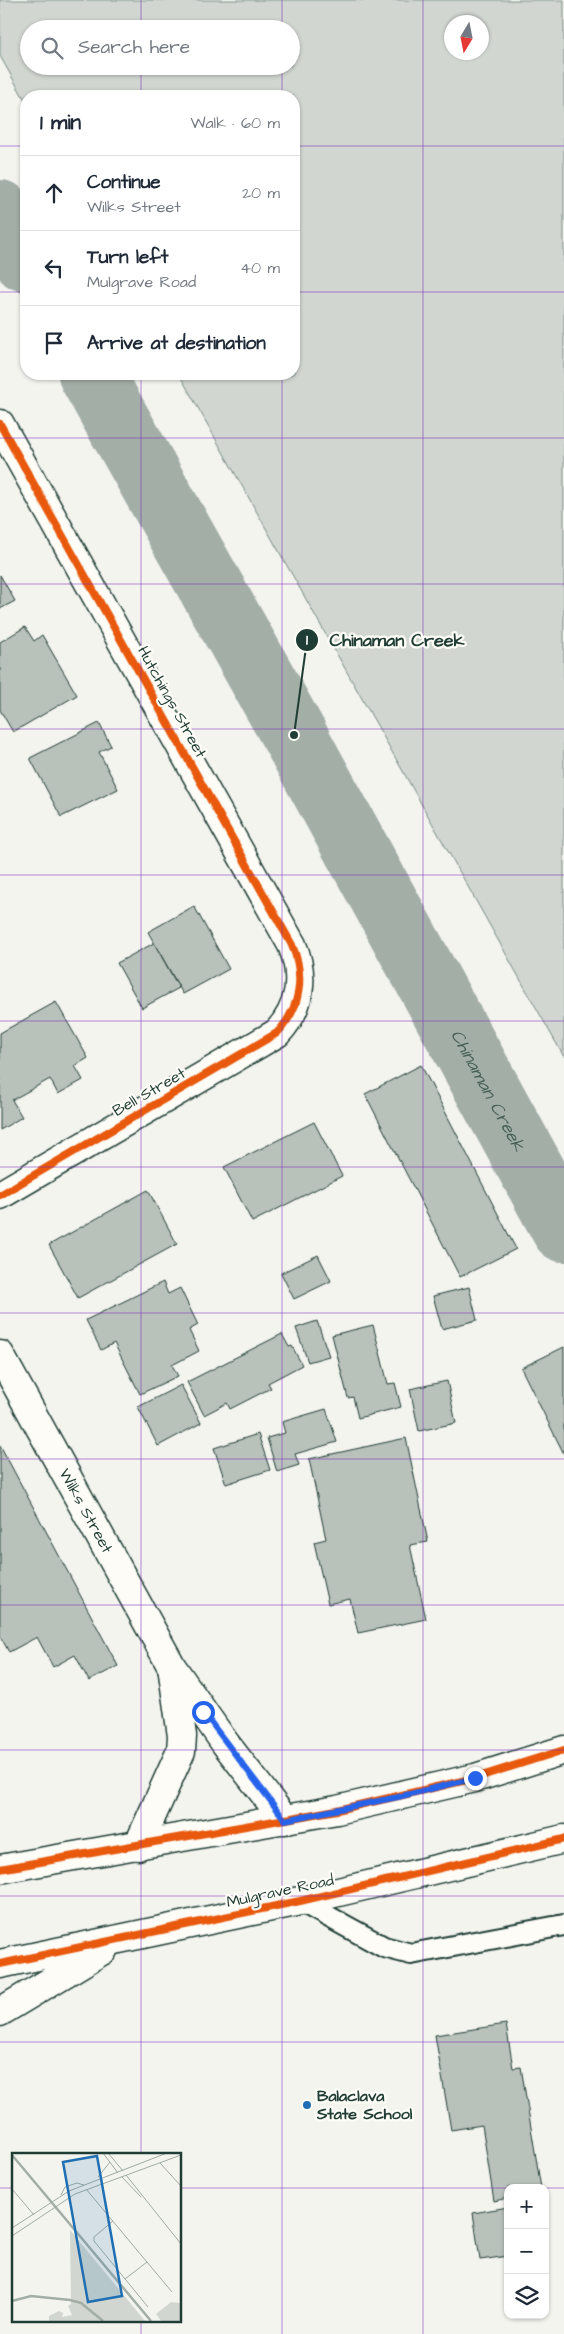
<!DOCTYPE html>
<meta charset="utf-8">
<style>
body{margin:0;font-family:"Architects Daughter",sans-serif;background:#f2f2f3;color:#1f2937}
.controls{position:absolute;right:15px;bottom:15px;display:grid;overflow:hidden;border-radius:10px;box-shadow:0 1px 4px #0004}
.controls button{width:45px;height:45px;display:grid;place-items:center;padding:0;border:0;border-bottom:1px solid #e0e1e3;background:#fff;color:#1f2937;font:25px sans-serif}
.compass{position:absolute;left:444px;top:15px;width:45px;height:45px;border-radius:50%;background:#fff;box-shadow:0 1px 4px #0004;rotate:190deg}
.stop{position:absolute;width:15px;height:15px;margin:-11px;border:4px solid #2563eb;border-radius:50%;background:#fff}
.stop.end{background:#2563eb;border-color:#fff;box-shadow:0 1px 5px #0008}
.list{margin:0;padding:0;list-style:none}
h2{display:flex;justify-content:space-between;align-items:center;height:65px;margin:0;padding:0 20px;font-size:21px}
h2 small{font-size:16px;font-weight:400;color:#747a83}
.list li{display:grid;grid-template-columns:32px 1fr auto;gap:15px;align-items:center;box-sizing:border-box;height:75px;padding:0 20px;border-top:1px solid #e0e1e3}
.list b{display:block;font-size:19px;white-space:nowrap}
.list p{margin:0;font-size:16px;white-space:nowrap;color:#747a83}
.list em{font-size:16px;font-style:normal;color:#747a83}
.icon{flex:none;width:28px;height:28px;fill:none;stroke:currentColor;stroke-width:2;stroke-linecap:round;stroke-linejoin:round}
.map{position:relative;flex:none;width:564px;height:2334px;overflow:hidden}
.search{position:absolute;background:#fff;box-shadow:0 1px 4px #0004;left:20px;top:20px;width:280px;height:55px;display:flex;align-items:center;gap:12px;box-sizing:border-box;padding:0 18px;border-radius:28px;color:#747a83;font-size:19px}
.panel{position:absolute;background:#fff;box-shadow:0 1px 4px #0004;left:20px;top:90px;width:280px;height:290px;border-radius:20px}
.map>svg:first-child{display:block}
.green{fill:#d1d6d1;stroke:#788a82;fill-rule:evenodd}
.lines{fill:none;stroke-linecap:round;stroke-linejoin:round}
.river{stroke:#a3aea7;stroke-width:66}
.building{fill:#b9c1bb;stroke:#1f3d34}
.service-casing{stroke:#1f3d34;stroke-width:24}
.minor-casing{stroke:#1f3d34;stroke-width:31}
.primary-casing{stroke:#1f3d34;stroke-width:31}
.service{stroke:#fdfcf7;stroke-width:20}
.minor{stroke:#fdfcf7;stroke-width:28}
.primary{stroke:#fdfcf7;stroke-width:28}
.cycleway-casing{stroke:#fdfcf7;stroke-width:11}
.cycleway{stroke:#e8590c;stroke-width:8}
.route{stroke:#2563eb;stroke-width:6}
.grid{fill:none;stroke:#7b2cbf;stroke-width:1;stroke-opacity:0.55}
.poi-dot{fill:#1f6fb2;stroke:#fdfcf7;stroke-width:2}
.labels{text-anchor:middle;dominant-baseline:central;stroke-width:4.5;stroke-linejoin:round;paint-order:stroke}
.street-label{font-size:16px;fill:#1f3d34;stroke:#fdfcf7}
.poi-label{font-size:16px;font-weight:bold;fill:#1f3d34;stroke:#fdfcf7;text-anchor:start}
.water-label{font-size:18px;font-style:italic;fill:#475f56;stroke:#fdfcf7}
.inset-river{fill:none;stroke:#a3aea7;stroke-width:2.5}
.inset-road{fill:none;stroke:#9faba4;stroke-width:1}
.view{fill:#1f6fb2;fill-opacity:0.15;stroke:#1f6fb2;stroke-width:2.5}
.inset-edge{fill:none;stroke:#1f3d34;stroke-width:2.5}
.leader{fill:none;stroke:#1f3d34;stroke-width:2}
.callout-dot{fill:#1f3d34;stroke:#fdfcf7;stroke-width:2}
.mark-label{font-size:15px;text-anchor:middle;font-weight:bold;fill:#fff}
.callout-label{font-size:18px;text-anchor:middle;font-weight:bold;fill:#1f3d34;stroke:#fdfcf7;stroke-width:4.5;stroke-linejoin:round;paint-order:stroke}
</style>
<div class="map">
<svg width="564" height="2334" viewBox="0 0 564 2334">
<rect width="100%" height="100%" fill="#f4f4ef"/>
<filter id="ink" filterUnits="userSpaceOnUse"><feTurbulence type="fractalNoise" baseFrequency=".02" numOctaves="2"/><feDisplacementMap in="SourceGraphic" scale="10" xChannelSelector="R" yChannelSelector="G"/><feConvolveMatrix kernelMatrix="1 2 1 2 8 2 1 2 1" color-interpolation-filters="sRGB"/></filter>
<g filter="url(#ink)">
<path class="green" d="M0 0H564V1057L179 374H294V96H26V102L0 56ZM452 22H482V52H452ZM29 29H291V66H29Z"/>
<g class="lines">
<g class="river">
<polyline points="0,213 26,259"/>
<path id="s1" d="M91 374 294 735 564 1229"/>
</g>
</g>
<g class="building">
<polygon points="0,575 15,601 0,609"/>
<polygon points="25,627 34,641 42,635 77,695 13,732 0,710 0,642"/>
<polygon points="99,723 111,746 99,752 118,789 61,817 30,758"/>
<polygon points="194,906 229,969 183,994 148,932"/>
<polygon points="154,943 179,988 142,1008 117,963"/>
<polygon points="56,1002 88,1058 75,1066 83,1080 58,1094 50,1079 12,1100 22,1117 0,1130 0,1033"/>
<polygon points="421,1065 516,1249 460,1277 365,1094"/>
<polygon points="314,1122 342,1176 252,1222 224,1167"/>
<polygon points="148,1190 177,1244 78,1298 49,1245"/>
<polygon points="318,1255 331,1281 294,1299 281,1273"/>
<polygon points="163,1282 168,1294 180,1288 198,1325 189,1330 199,1351 172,1365 178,1376 140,1394 114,1343 101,1350 86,1320"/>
<polygon points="469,1287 477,1320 442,1329 433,1296"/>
<polygon points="317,1321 329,1356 308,1362 296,1328"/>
<polygon points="373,1325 388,1384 395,1383 401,1407 358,1418 353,1397 348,1398 332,1335"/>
<polygon points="282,1334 289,1347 292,1346 302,1365 268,1383 271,1388 230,1409 227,1403 204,1415 187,1382"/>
<polygon points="564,1347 564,1454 521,1368"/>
<polygon points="447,1381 456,1423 419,1431 410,1389"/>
<polygon points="181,1385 201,1423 158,1446 138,1407"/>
<polygon points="326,1409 337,1442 295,1454 299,1465 277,1472 267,1438 285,1433 282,1422"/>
<polygon points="258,1434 270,1470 226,1484 214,1448"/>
<polygon points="406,1438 428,1542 410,1545 426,1619 358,1633 350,1599 328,1604 314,1542 326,1539 309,1459"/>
<polygon points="0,1445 118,1666 89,1681 75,1655 53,1667 37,1637 9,1652 0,1636"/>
<polygon points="506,2024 513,2068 521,2067 541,2188 508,2188 508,2198 494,2201 482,2125 451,2130 435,2035"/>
<polygon points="508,2207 508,2256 480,2260 473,2213"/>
</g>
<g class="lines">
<g class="service-casing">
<polyline id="service" points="300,1901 384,1947 411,1954 564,1925"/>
</g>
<g class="minor-casing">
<g id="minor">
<path d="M0 424 292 945C305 976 301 1008 277 1033L0 1195"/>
<path id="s2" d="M0 1355 172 1667 225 1743 285 1820"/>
<polyline points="138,1846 181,1751 182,1736 173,1673"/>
</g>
</g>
<g class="primary-casing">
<g id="primary">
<polyline points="0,1869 337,1810 475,1778 564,1750"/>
<polyline points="0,1964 300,1901 564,1839"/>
<polyline points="0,2012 103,1950"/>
</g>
</g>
<use href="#service" class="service"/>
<use href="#minor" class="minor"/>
<use href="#primary" class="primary"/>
<g class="cycleway-casing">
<g id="cycleway">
<path d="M0 424 292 945C305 976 301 1008 277 1033L0 1195"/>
<polyline points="0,1869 337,1810 475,1778 564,1750"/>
<polyline points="0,1964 300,1901 564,1839"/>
</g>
</g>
<use href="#cycleway" class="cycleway"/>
</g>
</g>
<g class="lines" filter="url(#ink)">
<polyline class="route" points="203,1712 285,1820 398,1797 475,1778"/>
</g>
<path class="grid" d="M141 0V29M282 0V29M423 0V2334M141 66V96M282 66V96M0 146H26M294 146H564M0 292H26M294 292H564M141 374V2154M282 374V2334M0 438H564M0 584H564M0 729H564M0 875H564M0 1021H564M0 1167H564M0 1313H564M0 1459H564M0 1605H564M0 1750H564M0 1896H564M0 2042H564M0 2188H14M180 2188H508M545 2188H564M141 2320V2334"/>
<circle class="poi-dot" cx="307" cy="2105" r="5"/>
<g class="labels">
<g class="street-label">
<text transform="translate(172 702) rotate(61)">Hutchings Street</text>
<text transform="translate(149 1092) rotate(-30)">Bell Street</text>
<text stroke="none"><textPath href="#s2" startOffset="178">Wilks Street</textPath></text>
<text transform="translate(280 1891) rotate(-12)">Mulgrave Road</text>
</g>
<g class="poi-label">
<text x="317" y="2096">Balaclava<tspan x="317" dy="18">State School</tspan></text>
</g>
<g class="water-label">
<text stroke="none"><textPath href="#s1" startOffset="819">Chinaman Creek</textPath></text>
</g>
</g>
<g transform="translate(12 2153)">
<rect width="169" height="169" fill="#f4f4ef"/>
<path d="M58 77 133 168H37V163L47 158 51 160 50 164 60 162 56 153 59 151ZM159 149 169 150V168H149L144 161Z" fill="#d1d6d1"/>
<path class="inset-river" d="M0 2 139 168M0 148 19 143 58 147 69 150 91 168"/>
<path class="inset-road" d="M91 0 106 20M96 0 111 18M148 10 169 33M114 22 169 91M86 24 98 9M110 24 129 44M0 36 22 62M74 36 160 139M49 42 53 34 65 30 72 32M101 68 82 84V88L136 154M0 75 57 38 155 0M0 83 63 41 169 2M113 126 135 109"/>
<path class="view" d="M85 3 110 143 76 149 51 9Z"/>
<rect width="169" height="169" class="inset-edge"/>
</g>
<path class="leader" d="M294 735L307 640"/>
<g class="callout-dot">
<circle cx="294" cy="735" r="5"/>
<circle cx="307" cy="640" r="12"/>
</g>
<g class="mark-label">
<text x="307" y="645">1</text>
</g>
<g class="callout-label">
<text x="397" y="646">Chinaman Creek</text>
</g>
</svg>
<div class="controls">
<button>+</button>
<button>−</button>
<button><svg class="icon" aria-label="layers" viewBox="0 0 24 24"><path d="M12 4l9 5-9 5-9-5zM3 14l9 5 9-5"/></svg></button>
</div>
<svg class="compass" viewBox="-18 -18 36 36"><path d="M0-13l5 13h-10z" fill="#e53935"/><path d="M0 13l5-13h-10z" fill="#747a83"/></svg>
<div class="stop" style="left:203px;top:1712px"></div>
<div class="stop end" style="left:475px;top:1778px"></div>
<div class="search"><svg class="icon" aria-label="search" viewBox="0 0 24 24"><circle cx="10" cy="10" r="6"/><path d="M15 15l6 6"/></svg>Search here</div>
<section class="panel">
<h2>1 min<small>Walk · 60 m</small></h2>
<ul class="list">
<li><svg class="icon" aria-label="ahead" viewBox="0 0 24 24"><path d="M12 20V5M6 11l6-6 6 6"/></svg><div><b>Continue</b><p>Wilks Street</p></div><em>20 m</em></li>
<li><svg class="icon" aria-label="left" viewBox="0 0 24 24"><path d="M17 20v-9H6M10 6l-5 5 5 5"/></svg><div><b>Turn left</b><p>Mulgrave Road</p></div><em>40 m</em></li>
<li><svg class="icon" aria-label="arrive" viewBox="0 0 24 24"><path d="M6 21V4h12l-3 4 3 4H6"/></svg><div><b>Arrive at destination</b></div></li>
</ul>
</section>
</div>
